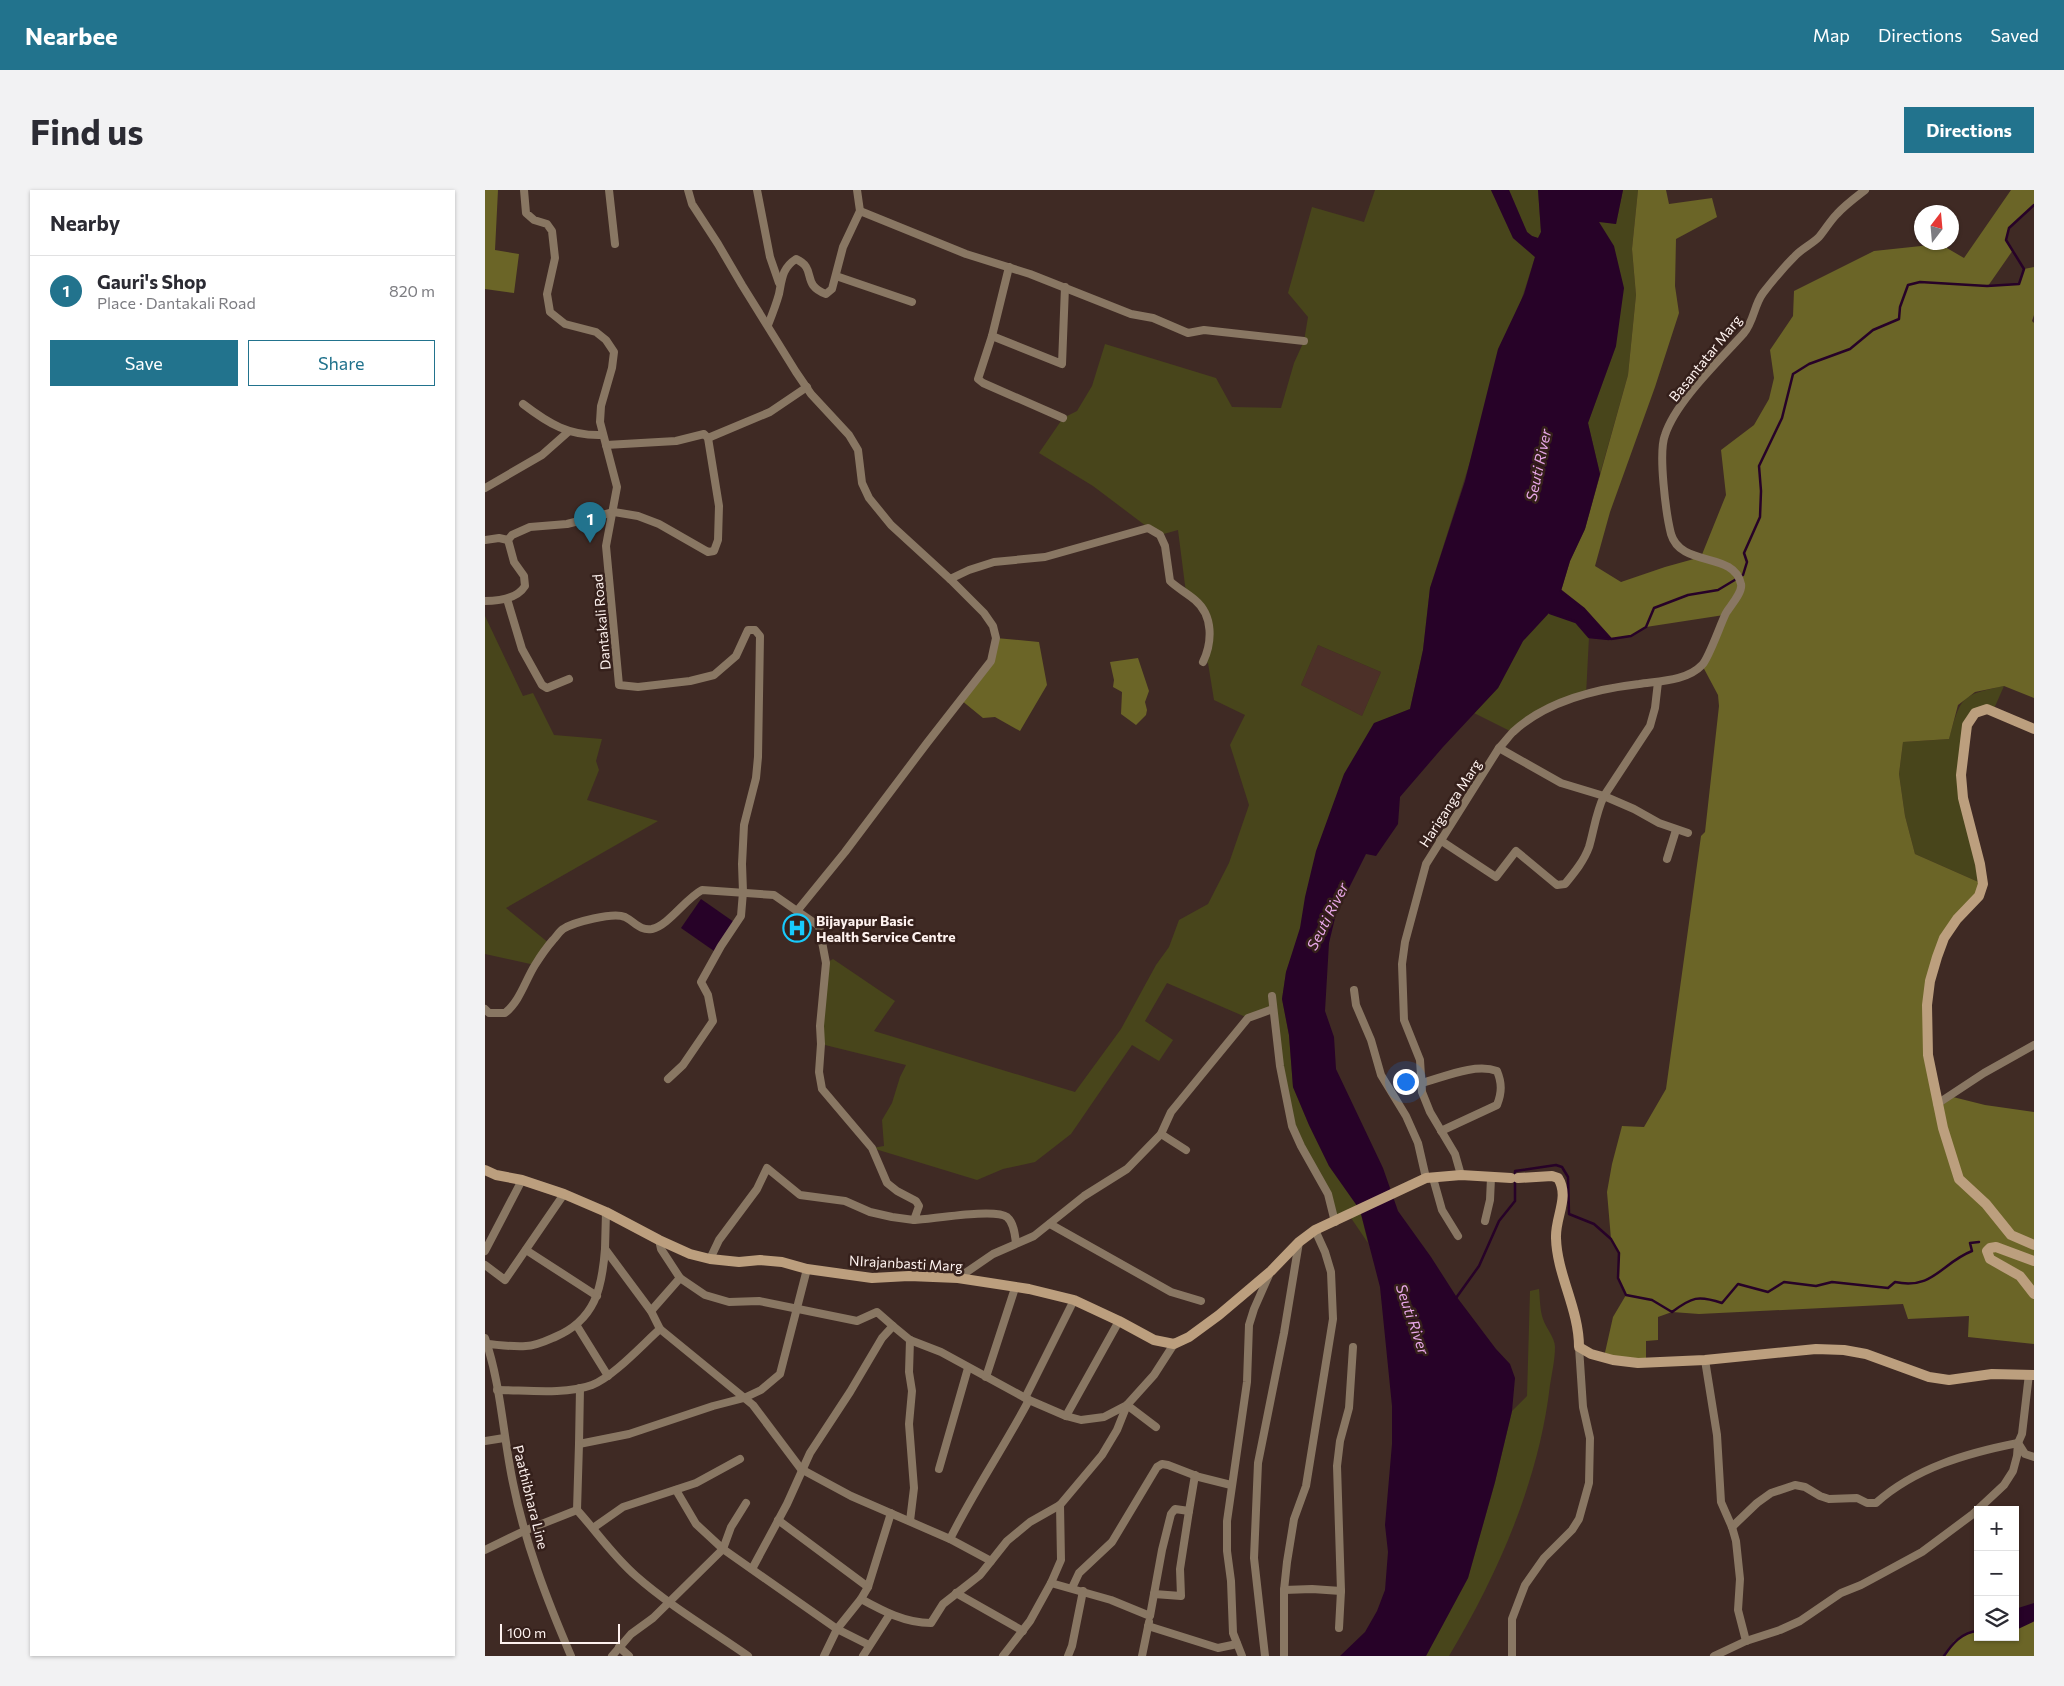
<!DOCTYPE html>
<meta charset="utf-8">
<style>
body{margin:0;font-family:Commissioner,sans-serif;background:#f2f2f3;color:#2b2b33}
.controls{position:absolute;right:15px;bottom:15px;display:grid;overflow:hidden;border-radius:0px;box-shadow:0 1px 4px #0004}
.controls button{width:45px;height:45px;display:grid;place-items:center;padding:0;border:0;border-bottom:1px solid #e1e1e2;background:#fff;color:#2b2b33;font:25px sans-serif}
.compass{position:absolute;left:1429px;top:15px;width:45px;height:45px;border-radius:50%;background:#fff;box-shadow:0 1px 4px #0004;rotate:16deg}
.scale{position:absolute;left:15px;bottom:12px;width:120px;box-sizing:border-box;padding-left:5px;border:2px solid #fef2ef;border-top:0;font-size:14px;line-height:18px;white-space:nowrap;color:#fef2ef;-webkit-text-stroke:4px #35201b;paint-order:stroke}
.you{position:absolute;left:920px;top:891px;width:18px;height:18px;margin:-12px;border:4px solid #fff;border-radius:50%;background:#1a73e8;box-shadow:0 0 0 8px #1a73e833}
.badge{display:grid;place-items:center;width:32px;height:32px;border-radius:50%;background:#22738d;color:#fff;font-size:16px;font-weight:700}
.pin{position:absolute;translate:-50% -41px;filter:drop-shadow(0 1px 2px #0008)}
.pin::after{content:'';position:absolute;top:26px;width:18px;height:15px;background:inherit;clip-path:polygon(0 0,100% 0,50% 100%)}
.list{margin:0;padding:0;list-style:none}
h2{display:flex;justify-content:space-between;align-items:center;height:65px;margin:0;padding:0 20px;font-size:21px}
h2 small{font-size:16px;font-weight:400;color:#7c7c81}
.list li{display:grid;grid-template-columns:32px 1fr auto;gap:15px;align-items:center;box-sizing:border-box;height:70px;padding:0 20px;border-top:1px solid #e1e1e2}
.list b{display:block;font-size:19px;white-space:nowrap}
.list p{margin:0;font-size:16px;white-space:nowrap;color:#7c7c81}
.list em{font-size:16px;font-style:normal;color:#7c7c81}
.actions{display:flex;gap:10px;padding:15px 20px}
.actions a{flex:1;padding:11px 0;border:1px solid #22738d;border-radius:0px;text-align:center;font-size:18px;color:#22738d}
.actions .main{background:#22738d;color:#fff}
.icon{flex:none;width:28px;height:28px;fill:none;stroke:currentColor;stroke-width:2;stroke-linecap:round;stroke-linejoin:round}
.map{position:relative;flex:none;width:1549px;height:1466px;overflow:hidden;border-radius:0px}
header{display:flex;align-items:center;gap:30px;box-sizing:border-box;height:70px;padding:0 25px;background:#22738d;color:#fff}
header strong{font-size:24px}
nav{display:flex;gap:28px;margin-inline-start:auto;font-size:18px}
.intro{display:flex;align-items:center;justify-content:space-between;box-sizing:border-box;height:120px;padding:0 30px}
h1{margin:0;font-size:35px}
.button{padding:12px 22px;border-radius:0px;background:#22738d;color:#fff;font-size:18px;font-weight:700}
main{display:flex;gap:30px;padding:0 30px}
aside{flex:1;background:#fff;border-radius:0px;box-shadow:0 1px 4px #0004}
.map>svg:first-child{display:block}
.built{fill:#4c3028}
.green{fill:#48451b;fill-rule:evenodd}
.forest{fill:#6b6527}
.water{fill:#270228}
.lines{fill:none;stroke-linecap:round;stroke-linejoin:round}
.stream{stroke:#270228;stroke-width:2.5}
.street{stroke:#897763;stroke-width:8}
.secondary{stroke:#bc9f7e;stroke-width:10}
.labels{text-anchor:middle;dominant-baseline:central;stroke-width:5;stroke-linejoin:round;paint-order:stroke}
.street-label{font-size:14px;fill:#fef2ef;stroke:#35201b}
.poi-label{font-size:14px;font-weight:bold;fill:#fef2ef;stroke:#35201b;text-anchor:start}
.water-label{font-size:15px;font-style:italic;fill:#e8a7e7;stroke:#35201b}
</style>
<header>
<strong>Nearbee</strong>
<nav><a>Map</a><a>Directions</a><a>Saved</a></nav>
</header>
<div class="intro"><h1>Find us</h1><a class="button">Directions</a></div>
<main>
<aside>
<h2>Nearby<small></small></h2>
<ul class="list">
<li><span class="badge">1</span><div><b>Gauri's Shop</b><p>Place · Dantakali Road</p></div><em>820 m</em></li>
</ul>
<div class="actions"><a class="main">Save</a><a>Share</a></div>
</aside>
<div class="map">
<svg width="1549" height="1466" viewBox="0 0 1549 1466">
<rect width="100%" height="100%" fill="#3f2a24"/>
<polygon class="built" points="833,455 896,482 877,526 816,495"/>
<g class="green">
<path d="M890 0H1006L1028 48 1050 67 945 398 938 460 925 519 889 534 801 782 797 809 804 845 808 897 824 935 844 976 875 1020 883 1053 864 1025 850 1032 843 1004 807 936 788 819 763 828 682 793 660 831 688 850 674 871 647 855 586 944 550 972 518 979 492 990 387 958 399 956 397 930 407 913 415 887 421 875 336 854 341 773 348 769 410 811 389 841 590 902 636 839 671 775 684 757 694 730 723 714 744 673 764 615 745 555 760 525 729 510 723 473 718 472 726 447 719 423 701 403 693 340 675 345 661 336 608 296 554 263 578 228 592 221 607 196 620 154 731 188 747 217 796 218 809 173 819 151 823 127 803 103 827 17 879 32ZM833 455 896 482 877 526 816 495Z"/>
<polygon points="1024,0 1053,0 1056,42 1053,48 1047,46 1042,42"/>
<polygon points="1138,0 1153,0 1147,59 1151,105 1143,185 1115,284 1103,233 1131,156 1114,31 1131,34"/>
<polygon points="1064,423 1091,432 1104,447 1101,505 1074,514 1027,542 989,523 1013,498 1038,451"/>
<polygon points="0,426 38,506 48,503 69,545 117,549 111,571 114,580 102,610 173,631 21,718 65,754 50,775 0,764"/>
<path d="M1519 496 1508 521 1490 523 1476 585 1498 694 1430 664 1420 626 1414 584 1418 552 1464 549C1476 507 1475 505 1519 496Z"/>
<path d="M1054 1099C1055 1109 1055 1121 1058 1129 1061 1138 1070 1148 1070 1157 1070 1169 1067 1183 1065 1195 1054 1291 1013 1384 964 1466H941L983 1388 1010 1292 1027 1221 1042 1206 1045 1101Z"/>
</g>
<g class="forest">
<polygon points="0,0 13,0 10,60 34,64 29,103 0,99"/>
<polygon points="1153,0 1181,0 1184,14 1227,8 1232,27 1191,49 1190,96 1194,123 1170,197 1125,322 1110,376 1136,392 1180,377 1216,367 1241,305 1236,260 1269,235 1284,209 1289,188 1285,160 1308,126 1309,101 1389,61 1455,54 1479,68 1526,0 1549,0 1549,15 1524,38 1521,50 1528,60 1503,96 1534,94 1539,79 1549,77 1549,125 1547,131 1549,133 1549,508 1519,496 1490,502 1473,515 1464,549 1418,552 1414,584 1420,626 1430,664 1498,694 1459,748 1442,815 1452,913 1464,906 1500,915 1549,922 1549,1154 1483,1147 1484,1126 1423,1129 1418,1114 1214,1124 1187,1122 1173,1127 1173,1150 1161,1151 1161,1173 1119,1167 1128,1127 1141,1105 1133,1088 1134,1063 1126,1049 1122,1002 1127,974 1137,936 1159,937 1181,899 1216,646 1220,642 1234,516 1233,505 1217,475 1239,425 1161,437 1146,446 1126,449 1099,419 1076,401 1085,371 1100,339 1143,185 1151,105 1147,59"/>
<polygon points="511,448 554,452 562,495 535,541 510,527 498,528 476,510 506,471"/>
<polygon points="653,468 664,501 660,512 662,520 661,525 651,535 636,524 637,502 628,497 629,490 625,472"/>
<polygon points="1549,1430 1549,1466 1459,1466 1469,1451 1490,1441 1493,1441 1493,1447 1530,1447 1530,1439"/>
</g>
<g class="water">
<polygon points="1006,0 1024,0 1042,42 1047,46 1053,48 1056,42 1053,0 1138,0 1131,34 1114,32 1129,56 1139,98 1131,156 1103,233 1115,284 1100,339 1085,371 1076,401 1099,419 1126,449 1104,447 1091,432 1064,423 1038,451 1013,498 958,557 915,607 913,634 891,666 881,664 851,724 844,753 840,821 849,847 851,879 898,978 913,1021 946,1067 971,1106 1011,1159 1025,1174 1030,1188 1027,1221 1010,1292 983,1388 941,1466 855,1466 880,1442 892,1421 900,1400 903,1362 900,1335 907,1254 907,1216 895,1097 875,1020 844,976 824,935 808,897 804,845 797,809 801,782 815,738 820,707 831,661 859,584 889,533 925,519 938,460 945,398 980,291 1013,159 1039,104 1050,67 1028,48"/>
<polygon points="216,709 249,732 229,761 196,738"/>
<polygon points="1549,1413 1549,1430 1530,1439 1530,1419"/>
</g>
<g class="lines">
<g class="stream">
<polyline points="1076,401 1099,419 1126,449 1146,446 1161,437 1169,418 1203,405 1233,400 1258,385 1262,372 1259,363 1275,327 1276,301 1274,276 1297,228 1308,184 1324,174 1365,159 1388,140 1414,129 1415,117 1423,95 1435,92 1502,96 1534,94 1539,79 1521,50 1524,38 1549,15"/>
<polyline points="1065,423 1091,432 1104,447 1124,449"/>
<path d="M971 1108 994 1076 1014 1031 1030 1011V981L1071 975 1077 977 1083 987 1084 1024 1109 1034 1126 1049 1134 1063 1133 1088 1141 1105 1167 1110 1187 1122C1207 1107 1213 1105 1237 1113L1253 1094 1283 1102 1299 1092 1331 1096 1347 1092 1403 1098 1410 1092C1449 1100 1456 1073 1487 1061L1485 1053 1494 1052"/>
<polyline points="1530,1439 1549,1430"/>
<path d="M1459 1466C1467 1454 1477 1442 1493 1441"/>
</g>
<g class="street">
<polyline points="39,0 41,23 49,30 62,34 67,41 70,68 62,104 65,122 80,134 111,142 121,150 129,162 127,178 116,216 115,232 132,297 121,356 134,495 153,497 205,491 229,485 251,466 263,440 270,440 275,446 273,567 271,588 259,635 257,674 258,702 256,726 236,756 216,792 223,805 228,831 198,875 183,889"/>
<polyline points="124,0 130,54"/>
<polyline points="272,0 285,67 294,93"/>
<polyline points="375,21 481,64 545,84 646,124 668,128 703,143 719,140 819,151"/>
<polyline points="524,77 507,146 493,189 498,193 578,228"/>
<polyline points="351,86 427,112"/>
<path d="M283 135C287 125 291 115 294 104 297 89 297 78 311 69 333 79 315 94 341 104L347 99 358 57 375 21 372 0"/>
<polyline points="507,146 577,174 580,97"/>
<path d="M38 214C64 234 84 246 117 245"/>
<polyline points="223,248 285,222 322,197"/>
<polyline points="0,298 57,265 83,242"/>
<polyline points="0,350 14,348 23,350"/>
<path d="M465 389 484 380 509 372 560 367 663 338 675 345 680 356 685 391C692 398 702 403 710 410 729 426 727 453 718 472"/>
<polyline points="22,409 37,459 57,495 62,498 84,489"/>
<path d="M0 411C15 411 32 409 40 396L39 386 29 372 23 350 27 345 45 337 82 334 129 322 153 326 174 334 223 362 229 361 233 350 234 316 223 248 219 244 191 251 121 255"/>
<polyline points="1014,558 1076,593 1119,606 1149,619 1174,633 1203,643"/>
<path d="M955 650 1011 687 1031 661 1072 695 1080 694C1089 683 1099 671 1104 657 1109 640 1111 622 1119 606L1165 536 1170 518 1173 492"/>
<polyline points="1182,669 1191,640"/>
<path d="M312 721 334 736 341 773 335 836 336 854 334 882 337 899 387 958 402 993 412 1001 431 1011 434 1016 429 1030C448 1029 510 1018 522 1027 529 1033 530 1045 531 1053"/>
<polyline points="869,800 871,815 886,850 896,885 921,926 933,953 941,988"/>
<polyline points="787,806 795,876 807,936 816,956 843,1004 850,1032"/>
<path d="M0 819 4 823H20C35 811 40 791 50 775 55 767 61 758 68 750 71 747 74 742 78 739 89 732 128 722 140 727 150 732 155 741 167 739 184 735 200 709 217 700L289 705 312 721 360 662 442 553 506 471 511 448 508 436 499 423 465 389 406 335 384 308 377 293 373 260 364 245 326 204 311 182 257 95 233 54 207 14 203 0"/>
<path d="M937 893C959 887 990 873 1012 881 1017 893 1017 902 1012 915L956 941"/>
<polyline points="1452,914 1499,883 1549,855"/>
<polyline points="676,944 701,960"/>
<path d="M976 985 970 964 945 922 937 902 935 870 919 830 917 774 920 752 941 674 1014 558C1019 553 1023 547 1028 542 1060 512 1111 499 1154 494 1174 491 1202 491 1217 475 1224 468 1235 435 1241 423 1246 415 1258 402 1256 394 1249 361 1196 378 1186 344 1181 324 1173 263 1180 245 1191 211 1235 170 1259 143 1269 131 1269 115 1278 103 1288 90 1300 76 1311 65 1318 58 1327 54 1334 47 1340 40 1345 31 1352 24 1360 15 1371 7 1380 0"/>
<polyline points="948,988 957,1020 973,1046"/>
<polyline points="121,1022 120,1059 166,1121 175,1139 268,1215 316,1279 366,1306 465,1349 506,1371"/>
<polyline points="1000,1031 1005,1010 1006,988"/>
<polyline points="565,1034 686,1102 716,1111"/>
<polyline points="41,1060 112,1106"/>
<polyline points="0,1061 37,990"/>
<polyline points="225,1069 234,1050 272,999 282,978 315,1005 360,1011 385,1022 407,1027 429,1030"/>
<polyline points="0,1075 20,1090 79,1004"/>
<polyline points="195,1088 220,1105 244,1112 274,1111 372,1131 392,1122 408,1136"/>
<polyline points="473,1088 508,1064 549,1046 599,1006 642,979 676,944 686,922 763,828 788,819"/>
<polyline points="166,1121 195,1088 176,1059 174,1050"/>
<polyline points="92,1136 123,1186"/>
<path d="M0 1148C16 1194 18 1246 28 1293 40 1353 62 1410 86 1466"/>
<polyline points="425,1150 424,1182 427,1201 424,1234 429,1298 425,1331"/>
<path d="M2 1154C15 1155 28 1157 41 1156 51 1156 61 1151 70 1147 110 1130 117 1099 120 1059"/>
<polyline points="1220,1170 1232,1245 1236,1312 1247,1337 1251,1351 1255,1389 1253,1420 1261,1451"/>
<polyline points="501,1187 530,1098"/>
<polyline points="95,1198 94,1254 144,1244 228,1216 259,1208 276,1200 295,1184 322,1079"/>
<path d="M12 1200C40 1200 80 1205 107 1195 128 1187 158 1154 175 1139"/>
<polyline points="540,1208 589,1110"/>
<polyline points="581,1226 634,1131"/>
<polyline points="0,1251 19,1248"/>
<polyline points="1533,1253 1540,1264 1549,1267"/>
<polyline points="454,1279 483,1178"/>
<polyline points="191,1300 211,1334 238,1359 352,1439 384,1455"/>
<path d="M92 1320C112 1342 128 1366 151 1386 185 1416 226 1440 263 1466"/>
<polyline points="293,1330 383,1397 406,1323"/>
<path d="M1247 1337 1272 1313 1286 1303 1310 1295 1320 1297 1335 1306 1344 1309 1372 1308 1382 1313H1391C1430 1278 1482 1263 1533 1253"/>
<polyline points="108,1338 138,1317 211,1293 255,1269"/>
<path d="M465 1349C489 1301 519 1257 544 1210"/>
<polyline points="0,1360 39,1341 92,1320 94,1254"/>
<polyline points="267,1379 302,1314 325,1263 365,1202 397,1148 408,1136 425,1150 456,1162 544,1210 581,1226 596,1230 619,1227 642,1215 669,1185 689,1154"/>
<polyline points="566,1393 626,1410 665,1426 677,1360 686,1324 690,1319 704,1321 710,1285"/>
<path d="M383 1397 376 1409C398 1421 420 1433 446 1433L458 1414 495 1385 522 1351 545 1332 575 1315 617 1265 632 1240 642 1215 671 1237"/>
<polyline points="587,1398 594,1383 627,1352 672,1277 677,1274 683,1275 714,1287 746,1295"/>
<polyline points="799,1400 827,1399 856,1401"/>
<polyline points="471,1403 538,1441"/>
<polyline points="669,1404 696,1406 695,1379 704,1321"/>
<polyline points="663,1436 733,1458 752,1454"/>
<polyline points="854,1438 856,1401 852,1276 855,1251 864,1218 868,1157"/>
<polyline points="134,1457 144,1466"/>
<polyline points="127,1466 146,1444 168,1428 238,1359 246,1337 261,1313"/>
<polyline points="339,1466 352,1439 376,1409"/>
<polyline points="378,1466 405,1424"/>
<polyline points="518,1466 545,1431 566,1393 576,1370 575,1315"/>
<polyline points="583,1466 587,1456 598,1401"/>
<polyline points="657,1466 664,1432"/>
<polyline points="757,1466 748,1443 746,1391 742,1361 742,1331 762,1192 764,1135 769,1119 784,1085"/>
<polyline points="780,1466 769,1368 773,1273 799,1143 814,1052"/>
<polyline points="799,1466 799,1400 802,1372 809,1329 821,1296 848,1129 846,1082 840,1062 830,1040"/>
<polyline points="1027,1466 1027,1429 1040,1395 1059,1368 1087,1340 1094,1329 1104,1293 1105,1248 1098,1217 1094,1157"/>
<polyline points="1229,1466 1261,1451 1295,1440 1315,1431 1356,1403 1376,1395 1437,1362 1488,1324 1519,1295 1528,1281 1532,1266 1533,1253 1537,1244 1544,1184"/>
</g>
<g class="secondary">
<polyline points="1549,539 1502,519 1490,523 1482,535 1476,585 1478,608 1495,674 1498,694 1494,706 1472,729 1459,748 1452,767 1445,791 1442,815 1443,865 1458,938 1474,989 1501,1014 1526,1045 1549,1055"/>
<polyline points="0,980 11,985 37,990 79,1004 121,1022 174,1050 205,1064 225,1069 254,1072 275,1070 297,1072 322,1079 387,1088 424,1086 473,1088 544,1099 589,1110 634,1131 669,1150 689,1154 704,1147 734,1125 786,1081 814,1052 830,1040 941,988 976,985 1026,988"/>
<path d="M1033 988 1067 986 1073 988C1085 1007 1070 1027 1071 1048 1072 1085 1094 1119 1094 1157L1106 1164 1128 1170 1153 1173 1220 1170 1331 1159 1359 1160 1381 1164 1444 1187 1464 1190 1507 1184 1549 1185"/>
<polyline points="1549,1071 1511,1057 1505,1058 1502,1061 1505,1069 1535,1086 1549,1104"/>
</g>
</g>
<defs>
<g id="hospital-ring" transform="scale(1.4375)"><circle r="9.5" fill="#35201b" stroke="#18cafc" stroke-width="1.5"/><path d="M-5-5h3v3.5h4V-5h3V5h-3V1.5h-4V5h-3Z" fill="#18cafc"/></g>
</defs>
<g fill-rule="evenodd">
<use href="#hospital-ring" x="312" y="738"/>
</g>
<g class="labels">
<g class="street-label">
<text transform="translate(1220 168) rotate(-51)">Basantatar Marg</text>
<text transform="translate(116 432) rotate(-95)">Dantakali Road</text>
<text transform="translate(965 613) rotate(-57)">Hariganga Marg</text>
<text transform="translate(421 1073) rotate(3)">NIrajanbasti Marg</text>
<text transform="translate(46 1307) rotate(76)">Paathibhara Line</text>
</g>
<g class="poi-label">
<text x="331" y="730">Bijayapur Basic<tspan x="331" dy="16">Health Service Centre</tspan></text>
</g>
<g class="water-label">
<text transform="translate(1053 275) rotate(-78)">Seuti River</text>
<text transform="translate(842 726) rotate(-63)">Seuti River</text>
<text transform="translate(928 1129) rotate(71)">Seuti River</text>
</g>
</g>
</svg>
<div class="controls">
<button>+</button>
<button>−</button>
<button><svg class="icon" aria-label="layers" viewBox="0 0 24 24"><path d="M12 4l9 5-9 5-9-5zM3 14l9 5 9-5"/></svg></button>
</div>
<svg class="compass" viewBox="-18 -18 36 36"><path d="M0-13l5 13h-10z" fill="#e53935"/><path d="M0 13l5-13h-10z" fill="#7c7c81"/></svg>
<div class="scale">100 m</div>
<div class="you"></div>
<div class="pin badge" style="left:105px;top:353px">1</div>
</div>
</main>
